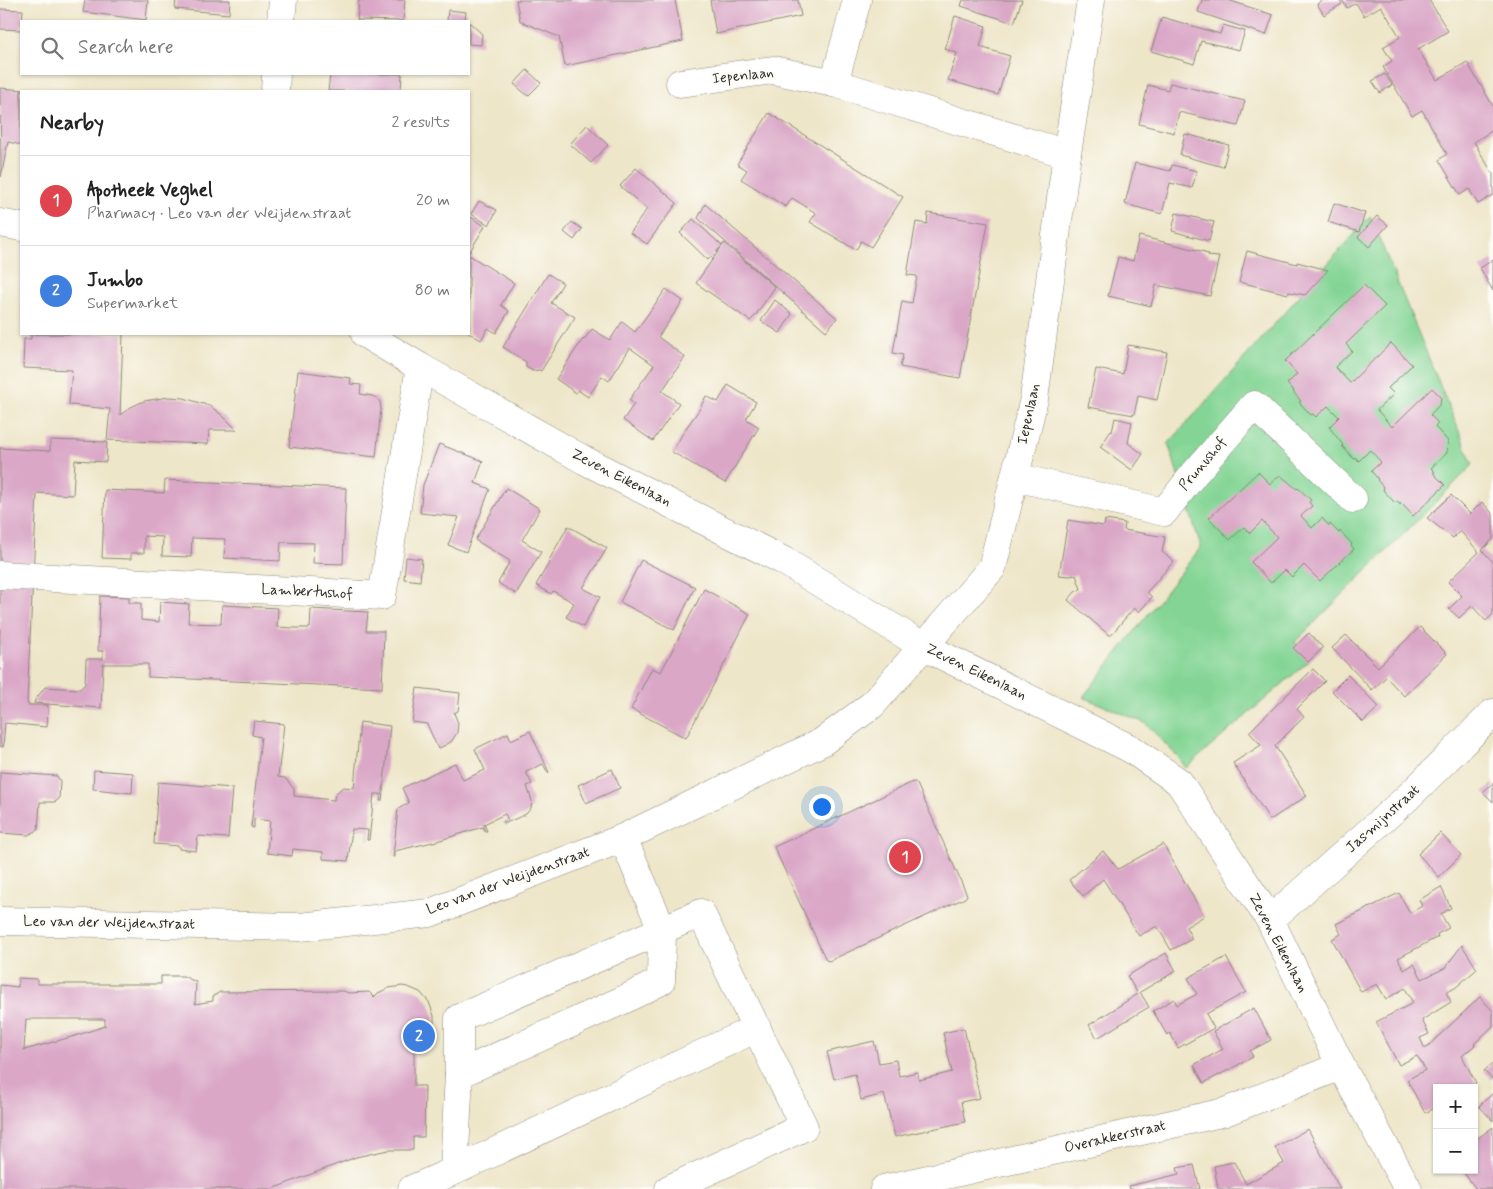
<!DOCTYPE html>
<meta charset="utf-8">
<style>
body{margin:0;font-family:Mynerve,sans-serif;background:#f6f6f6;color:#222}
.controls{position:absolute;right:15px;bottom:15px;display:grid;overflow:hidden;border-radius:0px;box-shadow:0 1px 4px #0004}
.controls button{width:45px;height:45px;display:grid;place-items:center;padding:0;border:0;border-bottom:1px solid #e0e0e0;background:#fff;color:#222;font:25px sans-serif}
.you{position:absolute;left:821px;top:806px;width:18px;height:18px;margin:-12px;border:4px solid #fff;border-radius:50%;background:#1a73e8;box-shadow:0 0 0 8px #1a73e833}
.badge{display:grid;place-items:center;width:32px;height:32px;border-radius:50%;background:#2563eb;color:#fff;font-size:16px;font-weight:700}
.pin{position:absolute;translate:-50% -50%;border:2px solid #fff;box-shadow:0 1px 5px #0006}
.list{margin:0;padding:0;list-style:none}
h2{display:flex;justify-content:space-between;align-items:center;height:65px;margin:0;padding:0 20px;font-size:21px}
h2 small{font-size:16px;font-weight:400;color:#767676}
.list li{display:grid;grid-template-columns:32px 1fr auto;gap:15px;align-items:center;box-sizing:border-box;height:90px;padding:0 20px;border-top:1px solid #e0e0e0}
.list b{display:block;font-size:19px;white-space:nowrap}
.list p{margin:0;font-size:16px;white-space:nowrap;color:#767676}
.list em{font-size:16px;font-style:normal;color:#767676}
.icon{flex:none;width:28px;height:28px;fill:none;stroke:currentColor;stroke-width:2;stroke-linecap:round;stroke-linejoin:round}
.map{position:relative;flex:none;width:1493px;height:1189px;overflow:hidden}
.search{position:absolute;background:#fff;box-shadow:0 1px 4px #0004;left:20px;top:20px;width:450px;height:55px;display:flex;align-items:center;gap:12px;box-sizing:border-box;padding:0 18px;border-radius:0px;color:#767676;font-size:19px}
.panel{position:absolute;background:#fff;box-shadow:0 1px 4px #0004;left:20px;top:90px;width:450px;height:245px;border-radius:0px}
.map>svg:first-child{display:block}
.green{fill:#84d595;stroke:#588060}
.building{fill:#daa7c7;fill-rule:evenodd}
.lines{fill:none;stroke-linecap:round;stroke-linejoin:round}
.minor-casing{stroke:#8c887a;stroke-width:29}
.minor{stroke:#fff;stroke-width:28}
.labels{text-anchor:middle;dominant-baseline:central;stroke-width:5;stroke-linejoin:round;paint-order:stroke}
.street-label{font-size:15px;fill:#2b2b2b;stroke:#fdfcf7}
</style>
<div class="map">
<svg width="1493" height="1189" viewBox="0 0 1493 1189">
<rect width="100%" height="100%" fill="#fdfcf7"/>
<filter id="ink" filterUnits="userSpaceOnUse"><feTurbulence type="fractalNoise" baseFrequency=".02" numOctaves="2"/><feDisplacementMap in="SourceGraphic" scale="10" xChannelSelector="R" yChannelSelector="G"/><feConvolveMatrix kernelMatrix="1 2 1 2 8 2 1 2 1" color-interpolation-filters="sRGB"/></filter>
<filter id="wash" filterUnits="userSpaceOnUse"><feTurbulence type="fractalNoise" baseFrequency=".0096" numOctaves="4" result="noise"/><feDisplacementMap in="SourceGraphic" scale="20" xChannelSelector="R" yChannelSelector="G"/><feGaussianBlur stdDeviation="1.12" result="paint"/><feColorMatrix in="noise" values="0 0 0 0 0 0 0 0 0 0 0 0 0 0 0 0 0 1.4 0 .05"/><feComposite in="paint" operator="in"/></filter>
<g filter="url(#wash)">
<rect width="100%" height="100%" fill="#eee6c9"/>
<polygon class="green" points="1370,216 1473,465 1295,642 1310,660 1186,768 1178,757 1145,723 1083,697 1201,547 1168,443 1171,441"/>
<g id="blocks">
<g class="building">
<polygon points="85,0 148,0 146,20 83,12"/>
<polygon points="176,0 230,0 229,14 175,9"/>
<polygon points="359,0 405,0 403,21 357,20"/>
<polygon points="516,0 675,0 683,41 565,66 559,37 520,21"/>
<polygon points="710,0 798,0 801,16 716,34"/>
<polygon points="963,0 1022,0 1014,23 961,6"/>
<polygon points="1202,0 1228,0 1273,15 1266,35 1198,12"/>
<polygon points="1323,0 1340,0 1342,4 1324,15 1317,4"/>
<polygon points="1342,0 1429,0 1448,31 1418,49 1437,80 1467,62 1493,106 1493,130 1474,142 1493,174 1493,195 1478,204 1469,189 1460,195 1439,160 1447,154 1422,110 1412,116 1383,67 1392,61 1383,47 1400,37 1381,6 1364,16 1356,3 1347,8"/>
<polygon points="0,9 23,10 21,30 0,29"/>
<polygon points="448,10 466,12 465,19 467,21 447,21"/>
<polygon points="955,16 986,26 980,47 1010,56 998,95 948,80 957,53 945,49"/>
<polygon points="1162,17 1220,34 1223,25 1245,31 1239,50 1201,41 1194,64 1151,51"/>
<polygon points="469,22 482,34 481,45 469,44"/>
<polygon points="527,70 541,83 528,96 514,84"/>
<polygon points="330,74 402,74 401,91 328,91"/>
<polygon points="1385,74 1392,85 1380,93 1372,81"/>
<polygon points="1170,83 1245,101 1238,126 1179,112 1174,133 1139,124 1148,85 1168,90"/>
<polygon points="0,88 26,90 26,91 21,91 21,145 8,142 1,177"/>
<polygon points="769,113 903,197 871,247 861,241 856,250 810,222 816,213 792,198 786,207 741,179 747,170 737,164"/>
<polygon points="587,125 608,145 591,163 570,144"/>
<polygon points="1185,134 1229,145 1223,167 1180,155"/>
<polygon points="1135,163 1170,171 1172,165 1197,171 1192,188 1170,183 1162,214 1125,204"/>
<polygon points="636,168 677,203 647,244 630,233 647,209 620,186"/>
<polygon points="479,201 497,210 489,225 471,214"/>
<polygon points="1334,203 1365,213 1359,232 1328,222"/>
<polygon points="705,204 837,318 826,331 698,218"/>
<polygon points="928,213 988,223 960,378 900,367 903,355 893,353 902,301 912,303 917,276 907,275 916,222 927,224"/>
<polygon points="1176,213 1214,222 1209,241 1172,231"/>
<polygon points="469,216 485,226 469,253"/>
<polygon points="1377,216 1388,225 1369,247 1358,237"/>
<polygon points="693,219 722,246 708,260 680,233"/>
<polygon points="572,222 582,229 574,240 564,232"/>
<polygon points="1139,236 1205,252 1204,253 1209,254 1208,256 1219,257 1210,296 1156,285 1151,306 1108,296 1118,257 1133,261"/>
<polygon points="724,243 775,287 755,316 750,321 696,283"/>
<polygon points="1247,251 1297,264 1297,262 1328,270 1305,295 1289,292 1288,294 1239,282"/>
<polygon points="469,255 514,283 501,305 509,311 496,333 488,328 481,340 469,333"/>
<polygon points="1493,260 1493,291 1480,268"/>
<polygon points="548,274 563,283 551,303 575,317 541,371 539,370 533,371 526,367 526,362 503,347"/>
<polygon points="1364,285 1385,306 1346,344 1352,351 1335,367 1350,383 1391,343 1412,365 1388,388 1394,394 1377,410 1392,427 1432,388 1441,397 1440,404 1430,415 1438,423 1435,427 1448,441 1447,453 1431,468 1435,472 1433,473 1445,485 1413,516 1401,503 1400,505 1397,501 1395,503 1383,490 1384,488 1377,480 1378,479 1371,471 1381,462 1370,450 1359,461 1355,457 1354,459 1342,446 1343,445 1329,427 1339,417 1328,406 1316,417 1313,414 1311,415 1299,402 1301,401 1293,392 1294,391 1287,384 1297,374 1285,361"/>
<polygon points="666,289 683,301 658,337 685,357 662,391 679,403 653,441 623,420 634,404 629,400 654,365 630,348 609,381 602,376 588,397 578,390 576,393 556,379 583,339 584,340 592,329 610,340 622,322 635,332"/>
<polygon points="775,300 792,314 780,333 761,321"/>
<polygon points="31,334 123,334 120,415 131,407 144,401 169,397 184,398 210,406 223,416 237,430 209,430 208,444 107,440 110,409 69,405 72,370 23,368 24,339 31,339"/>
<polygon points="1128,345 1167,352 1157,400 1138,396 1134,415 1088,407 1096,369 1123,374"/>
<polygon points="298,371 351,378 350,384 361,385 360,394 372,396 377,398 380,402 381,409 376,457 289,447"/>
<polygon points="728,385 756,402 746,419 759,427 725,483 672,452 686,428 699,410 706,396 718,402"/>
<polygon points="1115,418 1132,422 1128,443 1143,454 1132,470 1100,447 1111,431 1112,432"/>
<polygon points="50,440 107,442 106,462 75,460 73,495 37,493 27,701 28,705 48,705 47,727 5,723 3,747 0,746 0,448 50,451"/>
<polygon points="439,444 483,461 475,483 490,489 466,552 448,545 459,517 420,513 423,485"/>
<polygon points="1258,472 1270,484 1280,475 1297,489 1298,488 1311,500 1309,502 1312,506 1301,516 1312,528 1322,518 1329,526 1330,524 1339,533 1340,531 1352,544 1351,545 1354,549 1320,581 1304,565 1292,577 1285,570 1271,583 1251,562 1277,537 1262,521 1250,533 1244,527 1230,540 1209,518"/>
<polygon points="165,480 346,488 343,564 313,563 314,543 281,542 280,561 224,558 225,539 192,538 191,557 162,556 163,537 144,536 144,553 131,553 131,559 102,558 105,490 164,493"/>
<polygon points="506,488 540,509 522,540 541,552 516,594 498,583 510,561 475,540"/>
<polygon points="1451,495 1470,514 1482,502 1493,514 1493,539 1482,550 1493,562 1493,614 1486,621 1472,606 1459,618 1449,609 1462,596 1448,582 1479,552 1460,531 1453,538 1427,518"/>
<polygon points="1068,520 1104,526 1105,520 1125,523 1124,530 1165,537 1162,552 1174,561 1147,592 1152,597 1139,612 1134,608 1110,636 1068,600 1075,592 1081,589 1076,575 1070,576 1059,575"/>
<polygon points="568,526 607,548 583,588 600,597 583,627 566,617 574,603 553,591 551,594 536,585 549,563 548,562"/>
<polygon points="406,557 422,559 420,581 404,579"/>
<polygon points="641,560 695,587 674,630 620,602"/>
<polygon points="704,589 750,614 686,738 631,709 652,668 661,672"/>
<polygon points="100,596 129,597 129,603 141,603 141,620 159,622 160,602 189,604 188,623 221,624 222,605 278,608 277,627 294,628 310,628 311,609 368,612 366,631 384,631 382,688 148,677 148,664 103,664 101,708 34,703 35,700 45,687 80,689 85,684 86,659 103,659 103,651 98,651"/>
<polygon points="1420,627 1447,654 1404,696 1386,677 1372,690 1332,648 1346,635 1378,667"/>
<polygon points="1309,633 1323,648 1308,662 1293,648"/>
<polygon points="1313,669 1325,681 1297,709 1304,717 1275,746 1307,796 1270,820 1233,763 1261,745 1249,732"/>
<polygon points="1348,675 1379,707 1363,722 1332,691"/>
<polygon points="417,688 460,693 458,711 454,713 458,723 457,733 451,742 438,749 427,724 412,722"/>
<polygon points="254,721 284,724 278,777 285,778 294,789 294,796 334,800 335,794 343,787 354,788 360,722 390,726 382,801 380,801 381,794 374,794 369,840 367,840 368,830 352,829 348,861 323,859 323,852 293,849 292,856 267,853 270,821 254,819 254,828 251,827 261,737 252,735"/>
<polygon points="530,731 549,772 548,773 543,764 526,772 532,784 527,786 532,801 531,808 526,814 504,824 503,822 508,820 505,814 484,824 487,831 485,831 483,827 437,841 395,851 395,857 393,857 398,809 409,803 402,788 455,763 463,780 485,770 475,749 508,733 511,740"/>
<polygon points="612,769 620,788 586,803 578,785"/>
<polygon points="94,770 133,773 132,793 93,789"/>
<polygon points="0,772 57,776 60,781 59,799 55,802 40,802 38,830 28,835 0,833"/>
<polygon points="158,782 232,788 228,838 198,836 196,851 179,849 179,846 154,844"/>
<polygon points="913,782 915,782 917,784 967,895 965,898 829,961 826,960 774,847"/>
<polygon points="1493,783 1493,802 1483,792"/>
<polygon points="1440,833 1461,855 1439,877 1418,854"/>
<polygon points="1163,844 1204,916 1186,927 1192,939 1171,950 1157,926 1139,936 1103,879 1083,896 1069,880 1103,851 1118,869"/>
<polygon points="1441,887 1451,908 1441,914 1449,928 1437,934 1438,937 1398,958 1404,970 1414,964 1422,979 1445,968 1462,945 1477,969 1455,988 1446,992 1451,1002 1422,1020 1429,1034 1420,1038 1425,1049 1480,997 1493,1011 1493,1026 1474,1044 1475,1045 1462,1056 1476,1083 1471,1088 1437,1088 1437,1107 1425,1113 1407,1080 1425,1070 1421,1062 1417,1056 1399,1065 1376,1022 1413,1003 1405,988 1386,999 1377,984 1361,992 1332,939 1341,934 1336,924 1399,893 1410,913 1422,906 1419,900"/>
<polygon points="1166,953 1176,971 1140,992 1149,1007 1097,1038 1089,1025 1138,994 1127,976"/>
<polygon points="1226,957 1246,992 1206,1014 1214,1028 1178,1048 1170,1033 1167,1035 1153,1011 1174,999 1177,1005 1197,994 1188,978"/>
<path d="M161 976H183L196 982 195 1004 213 1001V996L220 992 344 991 348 993 369 992 374 997 378 993 389 988 402 986 408 987 420 992 429 1002 434 1016V1028L430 1038 423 1046 414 1052V1086H425L424 1137H413V1150H388L356 1157 272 1189H0V985L18 987V978L37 979V984H161ZM26 1019H105V1026L75 1036 24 1050Z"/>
<polygon points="1254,1008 1271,1040 1250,1051 1253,1057 1204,1083 1194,1065 1223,1049 1213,1031"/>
<polygon points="964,1028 980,1098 961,1102 965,1122 895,1137 884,1094 861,1100 855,1074 834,1079 827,1052 874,1041 879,1063 896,1060 899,1076 917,1072 919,1080 952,1072 943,1033"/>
<polygon points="1493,1063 1493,1080 1484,1071"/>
<polygon points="1493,1093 1493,1121 1479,1106"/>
<polygon points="1493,1127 1493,1189 1476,1189 1462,1170 1474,1170 1474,1141"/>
<polygon points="1308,1129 1340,1189 1218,1189 1214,1166 1234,1162 1246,1184 1284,1163 1275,1147"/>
<polygon points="1194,1165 1200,1189 1130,1189 1129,1186 1179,1174 1177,1168"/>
</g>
</g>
</g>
<g filter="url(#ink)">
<use href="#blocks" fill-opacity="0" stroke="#8c887a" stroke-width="1"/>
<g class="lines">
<g class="minor-casing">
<g id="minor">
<polyline points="281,21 283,0"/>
<polyline points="680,83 773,70 834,83 1067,154"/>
<polyline points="834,83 857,0"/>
<polyline points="275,91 276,74"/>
<polyline points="0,223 21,227"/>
<polyline points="365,334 420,367 584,460 784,561 923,646 1131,749 1179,782 1270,920 1341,1066 1408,1189"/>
<polyline points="1015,477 1164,512 1194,474 1254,405 1353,499"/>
<polyline points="0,575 382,596 420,367"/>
<polyline points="623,838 662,929 661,981 623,1000 459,1074 459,1018 701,913 804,1127 669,1189"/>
<polyline points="1270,920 1408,797 1493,713"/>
<polyline points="0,921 300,927 430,913 623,838 822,742 872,705 992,568 1034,399 1067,154 1091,0"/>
<polyline points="454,1171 757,1028"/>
<polyline points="412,1189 454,1171 459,1074"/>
<polyline points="884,1189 1225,1112 1341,1066"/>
</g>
</g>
<use href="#minor" class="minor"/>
</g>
</g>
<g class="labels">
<g class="street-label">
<text transform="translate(743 76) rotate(-6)">Iepenlaan</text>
<text transform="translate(1029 414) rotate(-78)">Iepenlaan</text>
<text transform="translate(1203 464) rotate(-50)">Prunushof</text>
<text transform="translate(621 478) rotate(27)">Zeven Eikenlaan</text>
<text transform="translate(307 592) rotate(3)">Lambertushof</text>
<text transform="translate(976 672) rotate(26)">Zeven Eikenlaan</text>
<text transform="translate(1383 819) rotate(-42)">Jasmijnstraat</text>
<text transform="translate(508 881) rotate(-20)">Leo van der Weijdenstraat</text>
<text transform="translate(109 923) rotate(1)">Leo van der Weijdenstraat</text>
<text transform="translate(1278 943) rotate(62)">Zeven Eikenlaan</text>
<text transform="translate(1115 1137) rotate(-13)">Overakkerstraat</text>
</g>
</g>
</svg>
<div class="controls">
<button>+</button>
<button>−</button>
</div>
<div class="you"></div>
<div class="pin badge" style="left:905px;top:857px;background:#e0444e">1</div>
<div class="pin badge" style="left:419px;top:1036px;background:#3f7fe0">2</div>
<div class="search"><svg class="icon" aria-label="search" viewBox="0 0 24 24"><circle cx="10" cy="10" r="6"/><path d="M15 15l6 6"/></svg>Search here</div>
<section class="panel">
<h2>Nearby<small>2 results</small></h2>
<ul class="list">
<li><span class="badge" style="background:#e0444e">1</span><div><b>Apotheek Veghel</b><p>Pharmacy · Leo van der Weijdenstraat</p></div><em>20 m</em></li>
<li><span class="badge" style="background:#3f7fe0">2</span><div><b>Jumbo</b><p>Supermarket</p></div><em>80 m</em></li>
</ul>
</section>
</div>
